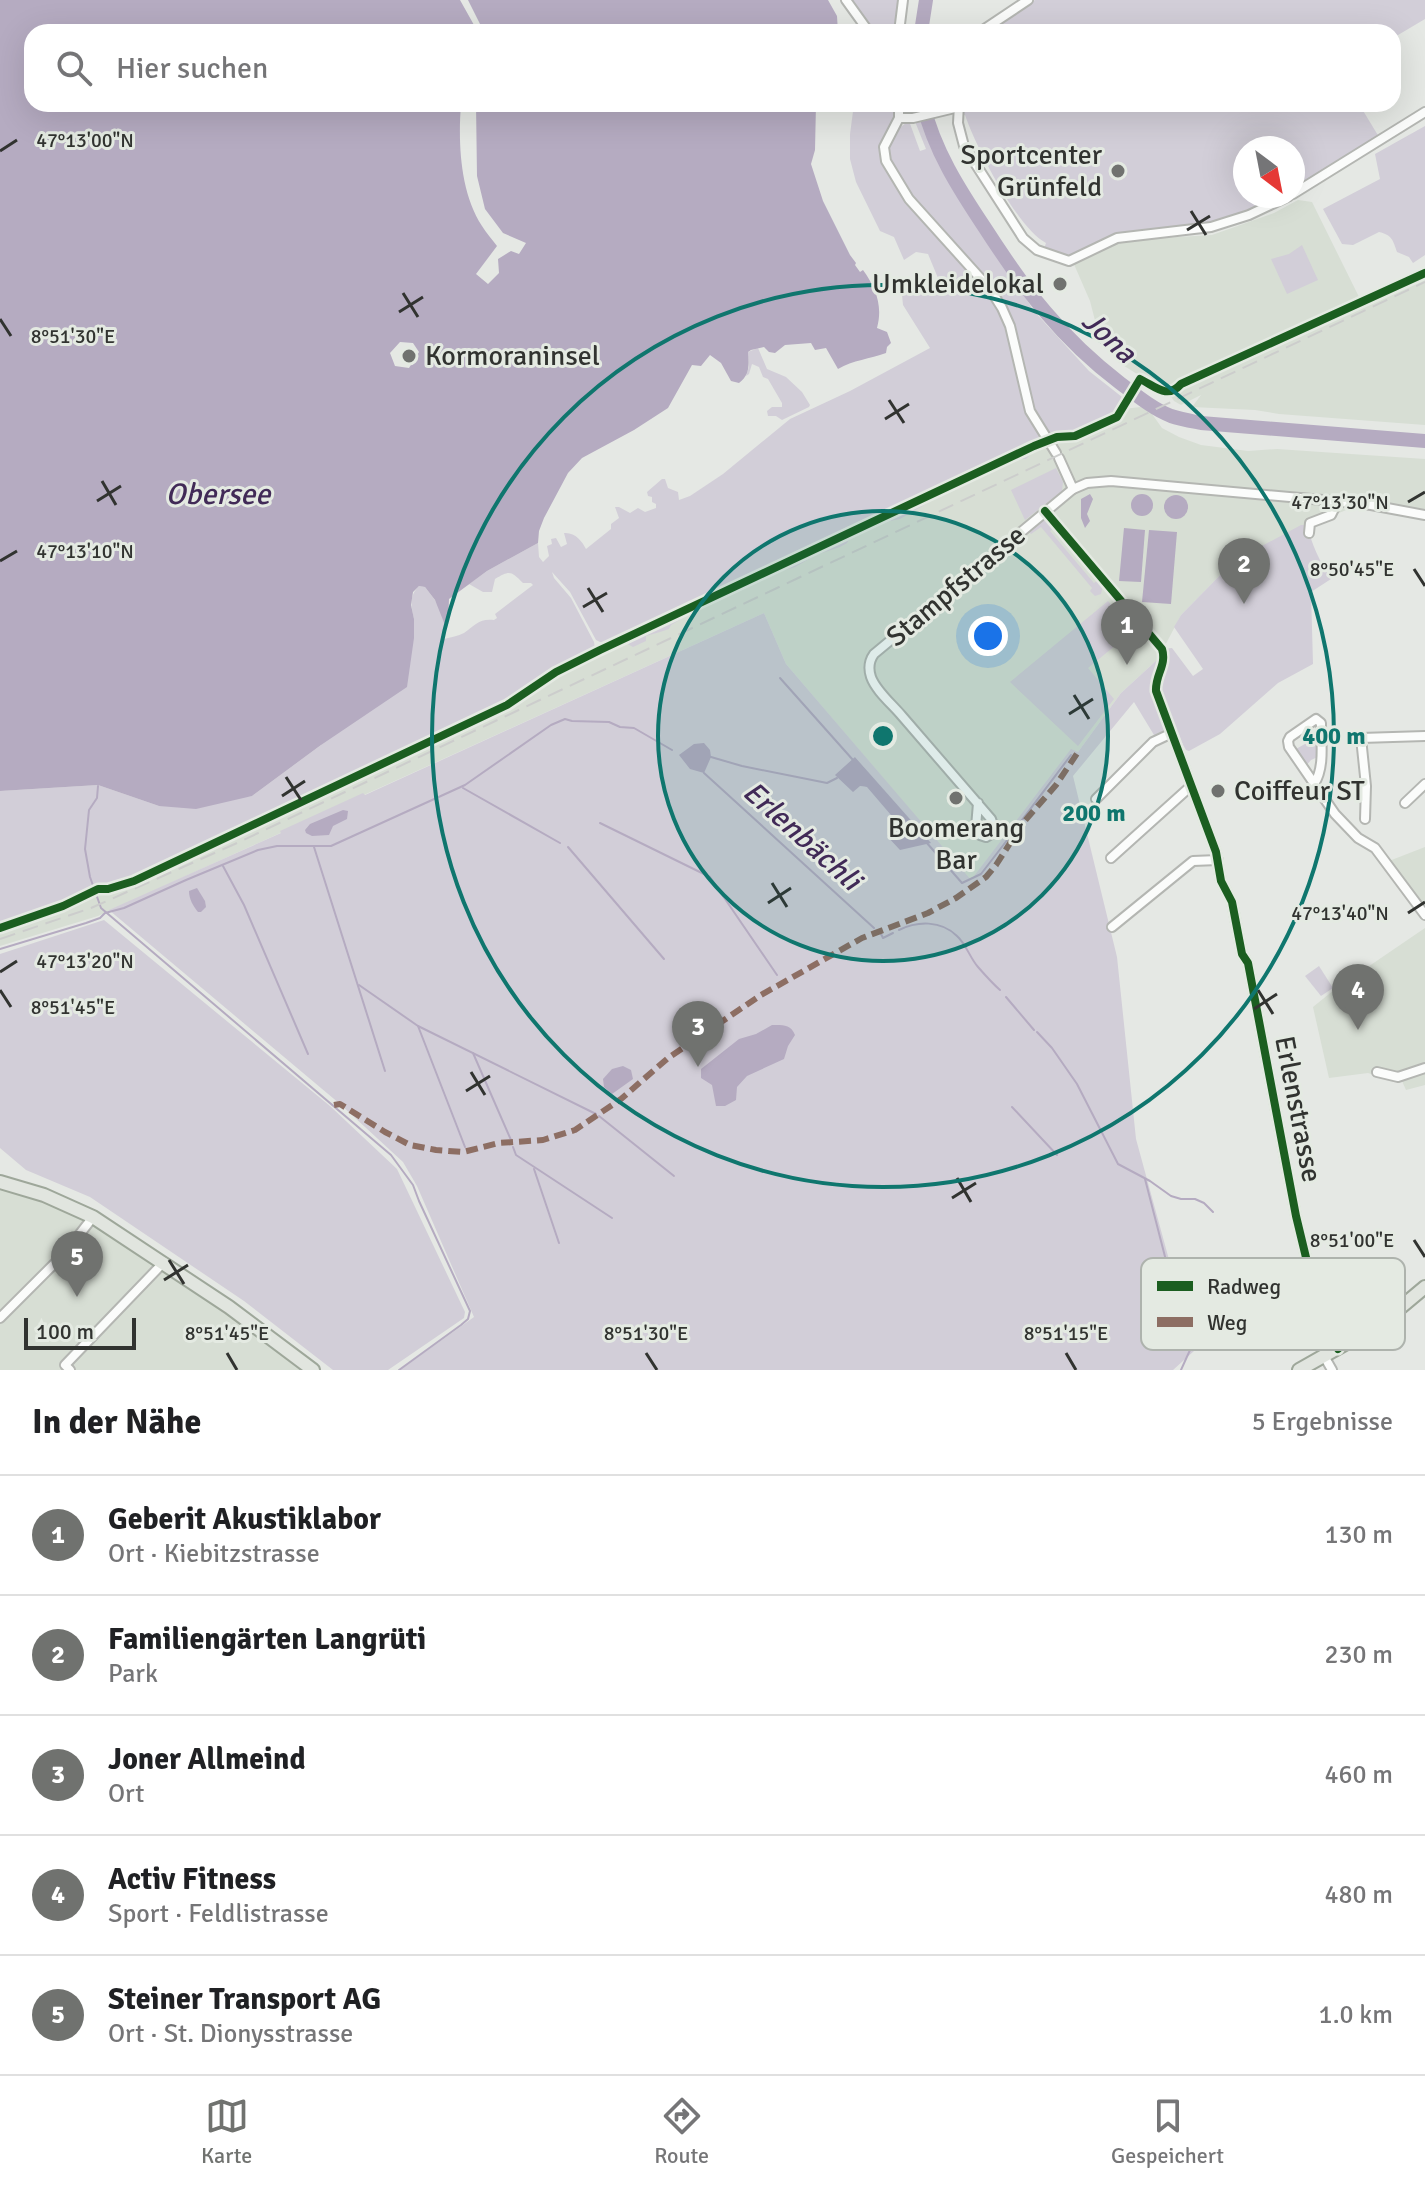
<!DOCTYPE html>
<html lang="de">
<meta charset="utf-8">
<style>
body{margin:0;font-family:Signika,sans-serif;background:#f2f2f2;color:#202124}
.compass{position:absolute;left:1233px;top:136px;width:72px;height:72px;border-radius:50%;background:#fff;box-shadow:0 8px 32px #0002;rotate:148deg}
.scale{position:absolute;left:24px;bottom:20px;width:112px;box-sizing:border-box;padding-left:8px;border:4px solid #313330;border-top:0;font-size:22px;line-height:28px;white-space:nowrap;color:#313330;-webkit-text-stroke:6px #e4eae2;paint-order:stroke}
.you{position:absolute;left:988px;top:636px;width:28px;height:28px;margin:-20px;border:6px solid #fff;border-radius:50%;background:#1a73e8;box-shadow:0 0 0 12px #1a73e833}
.badge{display:grid;place-items:center;width:52px;height:52px;border-radius:50%;background:#70726f;color:#fff;font-size:26px;font-weight:700}
.pin{position:absolute;translate:-50% -66px;filter:drop-shadow(0 2px 4px #0008)}
.pin::after{content:'';position:absolute;top:42px;width:28px;height:24px;background:inherit;clip-path:polygon(0 0,100% 0,50% 100%)}
.list{margin:0;padding:0;list-style:none}
h2{display:flex;justify-content:space-between;align-items:center;height:104px;margin:0;padding:0 32px;font-size:34px}
h2 small{font-size:26px;font-weight:400;color:#757577}
.list li{display:grid;grid-template-columns:52px 1fr auto;gap:24px;align-items:center;box-sizing:border-box;height:120px;padding:0 32px;border-top:2px solid #e0e0e0}
.list b{display:block;font-size:30px;white-space:nowrap}
.list p{margin:0;font-size:26px;white-space:nowrap;color:#757577}
.list em{font-size:26px;font-style:normal;color:#757577}
.icon{flex:none;width:44px;height:44px;fill:none;stroke:currentColor;stroke-width:2;stroke-linecap:round;stroke-linejoin:round}
.map{position:relative;flex:none;width:1425px;height:1370px;overflow:hidden}
.search{position:absolute;background:#fff;box-shadow:0 8px 32px #0002;left:24px;right:24px;top:24px;height:88px;display:flex;align-items:center;gap:20px;box-sizing:border-box;padding:0 28px;border-radius:24px;color:#757577;font-size:30px}
.sheet{height:704px;background:#fff}
nav{display:flex;justify-content:space-around;align-items:center;box-sizing:border-box;height:112px;border-top:2px solid #e0e0e0;background:#fff;font-size:22px;color:#757577}
nav a{display:grid;justify-items:center;gap:4px}
nav .on{color:#70726f}
.map>svg:first-child{display:block}
.built{fill:#d7ded4}
.green{fill:#d2ced8;fill-rule:evenodd}
.water{fill:#b5abc1;fill-rule:evenodd}
.lines{fill:none;stroke-linecap:round;stroke-linejoin:round}
.stream{stroke:#b5abc1;stroke-width:2}
.river{stroke:#b5abc1;stroke-width:14}
.street-casing{stroke:#b4b6b2;stroke-width:12}
.primary-casing{stroke:#9ea79a;stroke-width:16}
.street{stroke:#fbfcfb;stroke-width:8}
.primary{stroke:#e1e5df;stroke-width:12}
.rail{stroke:#cccdcc;stroke-width:2;stroke-dasharray:16 8;stroke-linecap:butt}
.quiet{stroke:#8d6e63;stroke-width:6;stroke-dasharray:12 6;stroke-linecap:butt}
.cycleway-casing{stroke:#e4eae2;stroke-width:13}
.cycleway{stroke:#1b5e20;stroke-width:8}
.ticks{fill:none;stroke:#313330;stroke-width:3}
.ring{fill:none;stroke:#0f766e;stroke-width:4}
.poi-dot{fill:#70726f;stroke:#e4eae2;stroke-width:3}
.labels{text-anchor:middle;dominant-baseline:central;stroke-width:6;stroke-linejoin:round;paint-order:stroke}
.poi-label{font-size:28px;fill:#313330;stroke:#e4eae2;text-anchor:end}
.street-label{font-size:28px;fill:#313330;stroke:#e4eae2}
.water-label{font-size:30px;font-style:italic;fill:#412a57;stroke:#e4eae2}
.key{fill:#e4eae2;stroke:#aeb3ad;stroke-width:2}
.key-label{font-size:22px;fill:#313330}
.ticks-label{font-size:20px;text-anchor:middle;fill:#313330;stroke:#e4eae2;stroke-width:6;stroke-linejoin:round;paint-order:stroke}
.centre{fill:#0f766e;stroke:#e4eae2;stroke-width:4}
.ring-label{font-size:24px;text-anchor:middle;font-weight:bold;fill:#0f766e;stroke:#e4eae2;stroke-width:6;stroke-linejoin:round;paint-order:stroke}
</style>
<div class="map">
<svg width="1425" height="1370" viewBox="0 0 1425 1370">
<rect width="100%" height="100%" fill="#e5e8e4"/>
<g class="built">
<polygon points="1298,200 1312,202 1361,301 1208,371 1425,273 1425,425 1279,414 1255,410 1192,407 1201,395 1181,405 1174,401 1170,395 1181,383 1168,388 1148,381 1118,362 1100,340 1090,301 1073,262 1114,244 1144,239 1212,235 1274,213"/>
<polygon points="1141,407 1152,414 1162,428 1179,437 1201,445 1248,451 1277,449 1425,459 1425,515 1406,511 1349,509 1308,525 1234,561 1181,615 1158,659 1121,693 1078,752 1071,750 971,881 786,664 764,613 98,916 0,946 0,928 63,906 98,889 108,889 134,881 507,705 556,672 600,650 889,513 1034,446 1042,444 1113,410"/>
<polygon points="1425,847 1425,920 1393,876 1389,861"/>
<polygon points="1425,928 1425,1085 1406,1090 1402,1081 1392,1081 1368,1073 1329,1078 1313,1007 1334,990"/>
<polygon points="0,1181 71,1205 313,1370 0,1370"/>
</g>
<g class="green">
<polygon points="846,0 899,0 896,32 869,32"/>
<polygon points="1035,0 1425,0 1425,19 1393,38 1393,32 986,32"/>
<path d="M854 104H896L892 121 882 143 880 150 883 162 904 198 973 275 997 305 1006 327 1024 405 1042 442 1014 453 924 495 610 643 604 644 596 640 570 592 552 572 554 578 571 598 594 642 595 648 593 651 548 676 510 701 150 872 119 884 93 888 67 903 0 927V791L98 785 159 806 252 796 321 745 414 619C411 606 409 596 419 586L425 587C433 597 444 611 445 625 445 630 444 634 444 639 451 637 458 636 464 633 475 625 480 618 494 620L497 618 495 614 533 585 531 583H523C511 571 510 570 495 579L492 592H483L469 584 487 571 538 543 539 557 543 562 549 556 547 546 552 544 551 539 556 538 561 547 567 544 564 533C575 532 582 541 586 549L611 529V524L619 518 615 507H619L630 513 638 508 645 512 656 508V504L652 502V497L648 496 647 492 662 479H665L668 488 678 492 679 500 690 496 723 474 790 419 850 391 930 348 903 305 902 295 938 278 928 254 916 252 904 260 894 237 880 231 856 182 850 159V134Z"/>
<path d="M963 104H1359L1379 137 1293 190V148H1245V196H1282L1240 215 1215 222 1121 233 1069 255 1044 249 1046 243C1017 228 976 147 965 115L960 116Z"/>
<path d="M920 119 949 181 1034 311 1089 371 1122 397C1120 403 1120 410 1115 415 1100 429 1069 434 1050 437L1034 411 1008 313 915 201 888 156V144L895 131 909 121 920 151 926 149 916 124V120Z"/>
<path d="M1425 126V255L1413 263 1409 257 1397 252C1393 240 1392 235 1379 232L1353 245 1342 244 1323 209 1380 179 1375 154Z"/>
<polygon points="1302,245 1318,280 1287,294 1271,259 1289,254"/>
<polygon points="758,348 767,369 786,377 802,392 810,405 809,407 782,420 776,416 768,416 767,411 772,407 782,407 782,403 768,379 763,377 759,367 752,364 749,374 746,376 749,367 748,352"/>
<polygon points="1028,450 1030,455 1026,459 1019,459 987,474 931,501 900,519 879,523 850,538 847,543 840,547 816,555 795,567 782,571 705,605 671,625 669,629 660,632 646,636 646,641 633,647 624,642 952,484"/>
<polygon points="1056,468 1063,482 1062,491 1025,520 1011,490"/>
<polygon points="1043,520 1048,521 1055,527 1050,531 1094,583 1098,580 1103,585 1101,594 1095,596 1090,591 1092,588 1041,527 1031,534 1029,532"/>
<path d="M1301 525H1308C1310 543 1321 563 1331 579L1311 592 1313 664 1278 683 1220 734 1189 751 1186 750 1183 745 1170 712 1162 717 1167 729 1154 735 1134 702 1073 776 1117 957 1136 1139 1194 1351 1173 1370H400L474 1317 417 1186 403 1162 340 1104 109 910 281 833 280 831 363 793 365 795 764 613 786 664 971 880 1071 749 1078 752 1121 693 1158 659 1162 649 1172 648 1193 676 1203 669 1174 627 1181 615 1234 561ZM855 757 930 843 896 821 868 787 860 786Z"/>
<polygon points="1108,601 1133,631 1088,668 1114,699 1078,746 1010,682"/>
<polygon points="1319,736 1320,756 1311,760 1305,767 1296,749"/>
<polygon points="104,920 330,1106 397,1169 465,1312 464,1318 388,1370 333,1370 244,1301 90,1197 26,1170 0,1148 0,954"/>
<polygon points="1319,966 1333,988 1321,996 1305,976"/>
</g>
<g class="water">
<path d="M0 0H460L474 25 476 32H32V104H461C458 143 460 192 482 226 486 233 492 239 497 246L476 274 488 284 499 273 498 259 511 251 519 254 526 243 503 233 485 209 477 176 476 104H816L815 150 811 164 823 201 850 255 856 263 855 265 860 272 863 270C876 288 883 306 877 328L887 332 891 343 887 347 886 353C870 359 853 360 838 369L826 348 815 350 811 343 785 345 775 353 769 352 764 347 751 350 748 352C749 365 750 375 739 383L731 381 721 363 710 355 701 366 692 365 668 408 634 430 582 458 568 473 544 518 539 531 538 543 487 571 449 599 448 625H445L435 600 425 587 419 586 413 592 411 605 414 619V638L407 687 321 745 252 796 196 809 159 806 98 785 0 791ZM400 342 413 343 419 352 409 368 395 366 390 353Z"/>
<polygon points="468,0 828,0 837,16 838,32 484,32"/>
<polygon points="1090,494 1093,499 1087,514 1090,521 1085,528 1081,518 1081,499"/>
<circle cx="1142" cy="505" r="11"/>
<circle cx="1176" cy="507" r="12"/>
<polygon points="1124,528 1145,530 1141,582 1119,581"/>
<polygon points="1149,530 1177,532 1171,604 1142,602"/>
<polygon points="704,743 710,750 711,757 704,773 690,769 679,755 694,744"/>
<polygon points="855,757 931,843 900,850 887,836 896,821 867,787 860,786 853,792 835,775"/>
<polygon points="343,810 348,811 347,819 333,826 329,835 312,836 306,833 305,830 310,824"/>
<path d="M197 888 205 901 206 907 201 912H198C193 906 189 899 189 891Z"/>
<path d="M772 1025C782 1025 791 1024 795 1035L788 1046 784 1059 747 1076 737 1087 736 1100 725 1106H716L712 1085 701 1078V1069L739 1039 756 1034Z"/>
<polygon points="623,1066 631,1070 633,1079 612,1094 604,1087 603,1079 612,1069"/>
</g>
<g class="lines">
<g class="stream">
<polyline points="780,678 853,760"/>
<polyline points="711,757 742,766 827,783 837,778"/>
<polyline points="704,773 874,928"/>
<polyline points="98,786 97,798 89,810 85,849 90,877 101,908 391,1155 413,1185 419,1201 470,1311 468,1319 461,1325 399,1370"/>
<polyline points="463,788 560,843"/>
<polyline points="600,823 710,877 777,975"/>
<polyline points="1013,832 1071,755"/>
<polyline points="926,842 962,883 981,874 1008,839"/>
<polyline points="314,847 385,1071"/>
<polyline points="568,847 664,959"/>
<polyline points="223,866 244,905 308,1054"/>
<path d="M899 930C917 921 941 920 957 936 966 944 970 958 978 967 985 975 992 983 1000 990"/>
<polyline points="881,934 883,938 893,933"/>
<polyline points="0,949 86,923 100,918 105,913 124,908 186,880 258,850 277,846 331,846 465,785 551,725 565,719 572,721 609,722 620,727 634,728 672,750"/>
<polyline points="359,985 418,1026 596,1114"/>
<polyline points="1006,997 1034,1030"/>
<polyline points="418,1026 465,1147"/>
<polyline points="1037,1032 1052,1048 1077,1084 1118,1164 1150,1181 1171,1196 1181,1199 1195,1199 1204,1203 1213,1212"/>
<polyline points="473,1053 511,1140"/>
<polyline points="1012,1107 1057,1155"/>
<polyline points="599,1116 674,1176"/>
<polyline points="513,1147 516,1155 612,1218"/>
<polyline points="534,1169 559,1243"/>
<polyline points="1145,1179 1178,1307 1190,1344 1190,1350 1181,1370"/>
</g>
<g class="river">
<polyline points="921,32 926,0"/>
<path d="M923 104C934 150 959 189 985 228 1025 290 1061 338 1120 383 1136 395 1153 409 1171 416 1180 419 1191 421 1201 423L1425 441"/>
</g>
<g class="street-casing">
<g id="street">
<polyline points="846,0 869,32"/>
<polyline points="899,32 903,0"/>
<polyline points="980,32 1028,0"/>
<polyline points="899,104 899,118 884,147 886,161 909,199 990,289 1002,308 1010,326 1030,411 1056,453"/>
<polyline points="959,104 958,123 964,146 1023,238 1037,250 1069,261 1117,238 1211,227 1249,215 1289,196"/>
<polyline points="899,118 913,118 959,107"/>
<polyline points="1293,194 1425,112"/>
<polyline points="1059,458 1073,489"/>
<path d="M1045 511 1162 649C1167 665 1155 675 1156 691L1216 852 1221 881 1232 902 1242 954 1248 963 1296 1216 1310 1274 1334 1342 1338 1349"/>
<polyline points="1309,533 1310,523 1331,515 1338,501"/>
<path d="M1314 784C1325 768 1321 742 1321 723L1316 719 1290 737 1288 741 1289 747 1335 814 1358 838 1375 848 1425 915"/>
<polyline points="1096,799 1153,742 1172,733"/>
<path d="M978 803 976 827 980 835 986 837 991 834 994 828 991 819C961 784 931 750 902 716 892 704 876 691 871 677 868 668 869 661 874 654L1073 489 1087 483 1111 481 1334 501 1371 505 1425 515"/>
<polyline points="1405,803 1425,784"/>
<polyline points="1365,819 1366,786 1361,738 1425,736"/>
<polyline points="1111,858 1191,786"/>
<polyline points="1112,927 1193,861 1218,860"/>
<polyline points="1377,1072 1398,1077 1425,1068"/>
<polyline points="0,1318 65,1253 93,1217"/>
<polyline points="1324,1356 1332,1370"/>
<polyline points="70,1370 65,1365 164,1262"/>
</g>
</g>
<g class="primary-casing">
<g id="primary">
<polyline points="0,1182 44,1195 93,1217 229,1307 313,1370"/>
<polyline points="1299,1370 1382,1323 1425,1287"/>
</g>
</g>
<use href="#street" class="street"/>
<use href="#primary" class="primary"/>
<polyline class="rail" points="0,939 91,908 237,843 1425,282"/>
<polyline class="quiet" points="334,1105 340,1104 385,1132 410,1145 436,1150 463,1152 499,1143 543,1140 575,1130 621,1099 668,1058 761,995 862,938 928,913 956,898 986,877 996,865 1023,823 1056,785 1078,752"/>
<g class="cycleway-casing">
<g id="cycleway">
<path d="M1045 511 1162 649C1167 665 1155 675 1156 691L1216 852 1221 881 1232 902 1242 954 1248 963 1296 1216 1310 1274 1334 1342 1338 1349"/>
<path d="M0 928 63 906 98 889H108L134 881 507 705 556 672 600 650 1034 446 1057 437 1075 436 1117 417 1140 379C1155 386 1167 400 1181 384L1425 273"/>
</g>
</g>
<use href="#cycleway" class="cycleway"/>
</g>
<path class="ticks" d="M0 151 17 140M1191 211 1206 235M1187 230 1210 216M403 293 418 317M399 312 423 297M0 319 11 336M889 400 904 423M885 419 909 404M102 481 116 505M97 501 121 486M1408 502 1425 492M0 561 17 551M1414 569 1425 586M588 588 603 612M583 607 607 593M1074 695 1089 719M1069 714 1093 699M286 777 301 800M282 796 305 781M772 883 787 907M768 903 791 888M1408 913 1425 902M0 972 17 961M0 990 11 1007M1258 990 1273 1014M1254 1009 1277 994M471 1072 485 1095M466 1091 490 1076M957 1178 971 1202M952 1198 976 1183M1414 1240 1425 1257M169 1260 184 1284M164 1280 188 1265M227 1353 237 1370M646 1353 657 1370M1066 1353 1076 1370"/>
<circle cx="883" cy="736" r="225" fill="#0f766e" fill-opacity=".12"/>
<g class="ring">
<circle cx="883" cy="736" r="225"/>
<circle cx="883" cy="736" r="451"/>
</g>
<g class="poi-dot">
<circle cx="1118" cy="171" r="8"/>
<circle cx="1060" cy="284" r="8"/>
<circle cx="409" cy="356" r="8"/>
<circle cx="1218" cy="791" r="8"/>
<circle cx="956" cy="798" r="8"/>
</g>
<g class="labels">
<g class="poi-label">
<text x="1102" y="155">Sportcenter<tspan x="1102" dy="32">Grünfeld</tspan></text>
<text x="1044" y="284">Umkleidelokal</text>
<text x="425" y="356" text-anchor="start">Kormoraninsel</text>
<text x="1234" y="791" text-anchor="start">Coiffeur ST</text>
<text x="956" y="828" text-anchor="middle">Boomerang<tspan x="956" dy="32">Bar</tspan></text>
</g>
<g class="street-label">
<text transform="translate(956 586) rotate(-40)">Stampfstrasse</text>
<text transform="translate(1298 1109) rotate(79)">Erlenstrasse</text>
</g>
<g class="water-label">
<text transform="translate(1109 337) rotate(43)">Jona</text>
<text x="218" y="494">Obersee</text>
<text transform="translate(802 836) rotate(42)">Erlenbächli</text>
</g>
</g>
<rect x="1141" y="1258" width="264" height="92" rx="12" class="key"/>
<rect x="1157" y="1281" width="36" height="10" fill="#1b5e20"/>
<rect x="1157" y="1317" width="36" height="10" fill="#8d6e63"/>
<g class="key-label">
<text x="1207" y="1294">Radweg</text>
<text x="1207" y="1330">Weg</text>
</g>
<g class="ticks-label">
<text x="85" y="147">47°13'00"N</text>
<text x="73" y="343">8°51'30"E</text>
<text x="1340" y="509">47°13'30"N</text>
<text x="85" y="558">47°13'10"N</text>
<text x="1352" y="576">8°50'45"E</text>
<text x="1340" y="920">47°13'40"N</text>
<text x="85" y="968">47°13'20"N</text>
<text x="73" y="1014">8°51'45"E</text>
<text x="1352" y="1247">8°51'00"E</text>
<text x="227" y="1340">8°51'45"E</text>
<text x="646" y="1340">8°51'30"E</text>
<text x="1066" y="1340">8°51'15"E</text>
</g>
<circle cx="883" cy="736" r="12" class="centre"/>
<g class="ring-label">
<text x="1334" y="744">400 m</text>
<text x="1094" y="821">200 m</text>
</g>
</svg>
<svg class="compass" viewBox="-18 -18 36 36"><path d="M0-13l5 13h-10z" fill="#e53935"/><path d="M0 13l5-13h-10z" fill="#757577"/></svg>
<div class="scale">100 m</div>
<div class="you"></div>
<div class="pin badge" style="left:1127px;top:665px">1</div>
<div class="pin badge" style="left:1244px;top:604px">2</div>
<div class="pin badge" style="left:698px;top:1067px">3</div>
<div class="pin badge" style="left:1358px;top:1030px">4</div>
<div class="pin badge" style="left:77px;top:1297px">5</div>
<div class="search"><svg class="icon" aria-label="search" viewBox="0 0 24 24"><circle cx="10" cy="10" r="6"/><path d="M15 15l6 6"/></svg>Hier suchen</div>
</div>
<section class="sheet">
<h2>In der Nähe<small>5 Ergebnisse</small></h2>
<ul class="list">
<li><span class="badge">1</span><div><b>Geberit Akustiklabor</b><p>Ort · Kiebitzstrasse</p></div><em>130 m</em></li>
<li><span class="badge">2</span><div><b>Familiengärten Langrüti</b><p>Park</p></div><em>230 m</em></li>
<li><span class="badge">3</span><div><b>Joner Allmeind</b><p>Ort</p></div><em>460 m</em></li>
<li><span class="badge">4</span><div><b>Activ Fitness</b><p>Sport · Feldlistrasse</p></div><em>480 m</em></li>
<li><span class="badge">5</span><div><b>Steiner Transport AG</b><p>Ort · St. Dionysstrasse</p></div><em>1.0 km</em></li>
</ul>
</section>
<nav>
<a class="on"><svg class="icon" aria-label="map" viewBox="0 0 24 24"><path d="M3 6l6-2 6 2 6-2v14l-6 2-6-2-6 2zM9 4v14M15 6v14"/></svg>Karte</a>
<a><svg class="icon" aria-label="directions" viewBox="0 0 24 24"><path d="M12 3l9 9-9 9-9-9zM9 14v-3h6M13 9l2 2-2 2"/></svg>Route</a>
<a><svg class="icon" aria-label="saved" viewBox="0 0 24 24"><path d="M7 4h10v16l-5-4-5 4z"/></svg>Gespeichert</a>
</nav>
